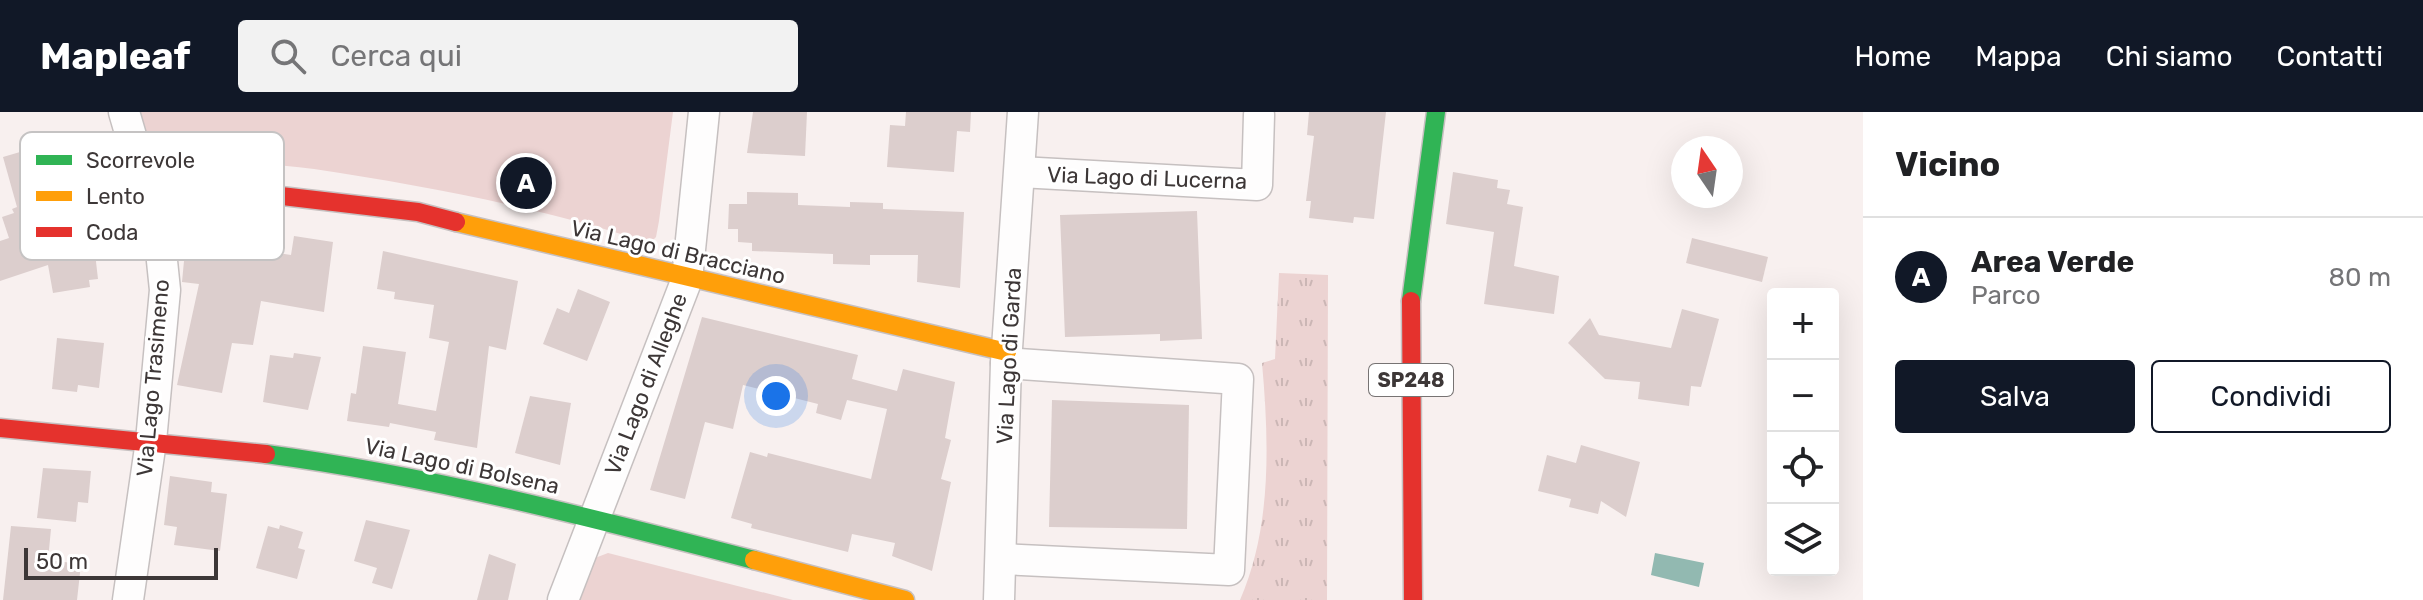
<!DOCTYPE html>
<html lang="it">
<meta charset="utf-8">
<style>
body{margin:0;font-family:Rubik,sans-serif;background:#f2f2f2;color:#202124}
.controls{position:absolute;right:24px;bottom:24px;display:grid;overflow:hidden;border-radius:8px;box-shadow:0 8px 32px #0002}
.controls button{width:72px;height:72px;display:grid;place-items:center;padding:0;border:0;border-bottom:2px solid #e0e0e0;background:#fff;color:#202124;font:40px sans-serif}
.compass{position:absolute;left:1671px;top:24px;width:72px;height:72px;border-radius:50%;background:#fff;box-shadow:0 8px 32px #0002;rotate:347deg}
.scale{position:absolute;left:24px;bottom:20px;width:194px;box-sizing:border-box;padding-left:8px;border:4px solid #3d3737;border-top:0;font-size:22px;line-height:28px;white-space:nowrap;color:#3d3737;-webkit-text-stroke:6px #fff;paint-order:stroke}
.you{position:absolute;left:776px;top:284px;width:28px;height:28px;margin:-20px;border:6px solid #fff;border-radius:50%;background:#1a73e8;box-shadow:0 0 0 12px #1a73e833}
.badge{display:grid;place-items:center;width:52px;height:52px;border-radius:50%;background:#111827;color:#fff;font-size:26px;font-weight:700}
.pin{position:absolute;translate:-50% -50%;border:4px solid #fff;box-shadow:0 2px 8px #0006}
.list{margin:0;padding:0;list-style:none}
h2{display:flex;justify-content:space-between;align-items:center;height:104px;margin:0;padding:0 32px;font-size:34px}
h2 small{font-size:26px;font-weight:400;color:#757577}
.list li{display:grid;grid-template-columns:52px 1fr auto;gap:24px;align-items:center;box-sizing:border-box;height:120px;padding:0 32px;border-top:2px solid #e0e0e0}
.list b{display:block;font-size:30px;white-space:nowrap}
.list p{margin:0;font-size:26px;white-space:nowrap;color:#757577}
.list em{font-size:26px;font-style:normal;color:#757577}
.actions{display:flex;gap:16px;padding:24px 32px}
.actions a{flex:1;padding:18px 0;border:2px solid #111827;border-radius:8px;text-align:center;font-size:28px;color:#111827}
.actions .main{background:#111827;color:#fff}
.icon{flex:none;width:44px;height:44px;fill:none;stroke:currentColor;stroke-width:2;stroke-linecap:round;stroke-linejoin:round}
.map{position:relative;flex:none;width:1863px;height:488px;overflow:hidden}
header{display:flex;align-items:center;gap:48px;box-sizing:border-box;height:112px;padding:0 40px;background:#111827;color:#fff}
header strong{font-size:38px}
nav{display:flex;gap:44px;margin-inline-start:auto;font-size:28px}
.search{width:560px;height:72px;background:#f2f2f2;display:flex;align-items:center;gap:20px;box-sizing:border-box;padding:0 28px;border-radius:8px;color:#757577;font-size:30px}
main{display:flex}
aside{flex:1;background:#fff}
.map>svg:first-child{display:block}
.grass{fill:url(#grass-tufts)}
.green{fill:#ecd3d2}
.water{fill:#92b9b1}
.building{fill:#dccecd}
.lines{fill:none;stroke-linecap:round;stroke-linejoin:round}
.street-casing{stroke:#c6c0c0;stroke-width:33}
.fast-casing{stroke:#c6c0c0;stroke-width:21}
.slow-casing{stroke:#c6c0c0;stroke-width:21}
.jam-casing{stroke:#c6c0c0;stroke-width:21}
.street{stroke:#fefdfd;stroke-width:30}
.fast{stroke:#30b455;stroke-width:18}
.slow{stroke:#ff9f0a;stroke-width:18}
.jam{stroke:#e5322d;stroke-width:18}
.labels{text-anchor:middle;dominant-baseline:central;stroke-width:6;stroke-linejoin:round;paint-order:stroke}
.shield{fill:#fff;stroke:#777373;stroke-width:2}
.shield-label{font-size:20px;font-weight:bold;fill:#3d3737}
.street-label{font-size:22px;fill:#3d3737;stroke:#fff}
.key{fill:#fff;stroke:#c5c3c3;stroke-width:2}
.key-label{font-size:22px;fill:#3d3737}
</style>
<header>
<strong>Mapleaf</strong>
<div class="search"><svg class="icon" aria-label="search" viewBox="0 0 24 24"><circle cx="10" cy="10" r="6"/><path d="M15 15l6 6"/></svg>Cerca qui</div>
<nav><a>Home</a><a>Mappa</a><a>Chi siamo</a><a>Contatti</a></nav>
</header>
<main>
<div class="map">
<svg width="1863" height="488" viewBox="0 0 1863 488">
<defs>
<pattern id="grass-tufts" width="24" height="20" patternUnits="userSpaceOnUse" patternTransform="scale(2)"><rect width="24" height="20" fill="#ecd3d2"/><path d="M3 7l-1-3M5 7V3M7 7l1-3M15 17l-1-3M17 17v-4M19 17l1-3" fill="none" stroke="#cbb6b5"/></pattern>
</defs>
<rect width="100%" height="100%" fill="#f8f0ef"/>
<path class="grass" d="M1279 161 1328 163 1327 488H1240C1272 415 1269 329 1262 251L1275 247Z"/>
<g class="green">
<path d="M126 0H673L659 109 656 125 650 131C542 96 427 74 314 57 258 49 199 51 144 38Z"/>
<polygon points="608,441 793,488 577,488 595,446"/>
</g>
<polygon class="water" points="1655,441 1704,451 1699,475 1651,463"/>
<g class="building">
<polygon points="753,0 807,0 805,44 747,41"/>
<polygon points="906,0 971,0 970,20 957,19 954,60 887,55 890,13 905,14"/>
<polygon points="1309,0 1386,0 1374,107 1354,105 1353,111 1309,106 1311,89 1306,89 1314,24 1307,23"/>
<polygon points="54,30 57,36 75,31 86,70 36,84 49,123 92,115 98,167 89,168 90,175 53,181 48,153 0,169 0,129 9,126 2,105 14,101 12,97 17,95 3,45"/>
<polygon points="1453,60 1498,68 1497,76 1510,78 1507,92 1523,95 1514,154 1559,164 1554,202 1484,192 1494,120 1446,112"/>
<polygon points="747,80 798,81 798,93 850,95 850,90 883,91 883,97 964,100 960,176 917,170 918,143 870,143 870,153 833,152 833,142 752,139 752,131 738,130 738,117 728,117 729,92 747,92"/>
<polygon points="1197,99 1202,227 1160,229 1160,222 1065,225 1060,103"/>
<polygon points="210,112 246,119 245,128 253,129 252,137 291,143 294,124 333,130 324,200 261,189 253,233 232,231 222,281 177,273 199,172 182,170 186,128 208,132"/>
<polygon points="1692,126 1768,145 1762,170 1686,151"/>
<polygon points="383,139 518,169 506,238 489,234 477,336 434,328 436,320 390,311 389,315 347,309 351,281 356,282 363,234 406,240 398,292 436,299 449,230 429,226 434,193 394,187 395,180 377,177"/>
<polygon points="578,177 610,190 587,249 543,232 557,196 569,201"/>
<polygon points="1682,197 1719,207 1701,275 1691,274 1689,294 1638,287 1640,270 1605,267 1568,231 1590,206 1599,223 1671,236"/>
<polygon points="702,205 858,243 852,267 897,279 903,257 955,270 945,326 951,328 941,367 951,370 932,459 892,444 895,431 852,422 848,440 751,416 752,412 731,406 750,340 767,345 768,341 871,367 887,297 847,288 841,308 816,301 818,292 743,273 733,317 705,310 685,387 650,378"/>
<polygon points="57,226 104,231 99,276 78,273 77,280 52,277"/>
<polygon points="294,241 321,245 308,298 263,290 270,243 293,246"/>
<polygon points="530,284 571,291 560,353 515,341"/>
<polygon points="1052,288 1189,293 1187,417 1049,415"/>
<polygon points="1581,333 1640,350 1626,405 1601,389 1598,402 1569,395 1571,387 1538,379 1547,343 1576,351"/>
<polygon points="43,356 91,359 88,391 78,390 76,410 37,406"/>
<polygon points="170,364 212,370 211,380 227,382 220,439 174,433 177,415 164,413"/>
<polygon points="366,408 410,418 392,477 372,471 377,456 354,449"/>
<polygon points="280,413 303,420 298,436 305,438 297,467 256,456 268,414 279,417"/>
<polygon points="11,414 51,417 48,448 81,452 77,488 3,488"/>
<polygon points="489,442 516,452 508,488 477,488"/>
</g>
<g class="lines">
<g class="street-casing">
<g id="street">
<polyline points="124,0 159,120 165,178 151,329 128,488"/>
<polyline points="1020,60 1257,73 1259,3"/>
<polyline points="1002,447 1229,458 1238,267 1006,251"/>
<polyline points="563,488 687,167 704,0"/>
<polyline points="999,488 1006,251 1023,0"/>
</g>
</g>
<g class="fast-casing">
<g id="fast">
<polyline points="1411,189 1436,0"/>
<path d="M266 342C431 364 593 406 754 448"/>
</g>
</g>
<g class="slow-casing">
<g id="slow">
<polyline points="456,110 1007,240"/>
<polyline points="754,448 905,488"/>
</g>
</g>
<g class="jam-casing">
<g id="jam">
<polyline points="146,68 418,100 456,110"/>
<polyline points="1411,189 1413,488"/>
<polyline points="0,316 266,342"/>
</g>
</g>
<use href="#street" class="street"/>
<use href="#fast" class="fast"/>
<use href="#slow" class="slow"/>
<use href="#jam" class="jam"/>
</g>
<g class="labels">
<rect class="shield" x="1369" y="252" width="84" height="32" rx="6"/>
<g class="shield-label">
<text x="1411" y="268">SP248</text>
</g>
<g class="street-label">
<text transform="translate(1147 66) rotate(2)">Via Lago di Lucerna</text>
<text transform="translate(678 140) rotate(13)">Via Lago di Bracciano</text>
<text transform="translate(1009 244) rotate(-87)">Via Lago di Garda</text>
<text transform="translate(153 266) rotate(-85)">Via Lago Trasimeno</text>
<text transform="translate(646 272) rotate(-69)">Via Lago di Alleghe</text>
<text transform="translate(462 354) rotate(12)">Via Lago di Bolsena</text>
</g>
</g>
<rect x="20" y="20" width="264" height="128" rx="12" class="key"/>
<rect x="36" y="43" width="36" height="10" fill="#30b455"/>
<rect x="36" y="79" width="36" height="10" fill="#ff9f0a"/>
<rect x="36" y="115" width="36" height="10" fill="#e5322d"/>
<g class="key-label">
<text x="86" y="56">Scorrevole</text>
<text x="86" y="92">Lento</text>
<text x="86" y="128">Coda</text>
</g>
</svg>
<div class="controls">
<button>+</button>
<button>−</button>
<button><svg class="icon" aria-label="locate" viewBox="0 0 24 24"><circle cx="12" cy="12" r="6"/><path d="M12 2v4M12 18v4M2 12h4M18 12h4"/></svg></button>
<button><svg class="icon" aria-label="layers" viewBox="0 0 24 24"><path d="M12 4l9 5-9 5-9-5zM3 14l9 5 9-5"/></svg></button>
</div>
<svg class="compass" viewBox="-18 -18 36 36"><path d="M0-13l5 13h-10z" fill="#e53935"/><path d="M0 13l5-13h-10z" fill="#757577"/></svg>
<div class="scale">50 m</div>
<div class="you"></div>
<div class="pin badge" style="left:526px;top:71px">A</div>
</div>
<aside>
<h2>Vicino<small></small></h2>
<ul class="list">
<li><span class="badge">A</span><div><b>Area Verde</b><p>Parco</p></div><em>80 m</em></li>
</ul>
<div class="actions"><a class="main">Salva</a><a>Condividi</a></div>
</aside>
</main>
